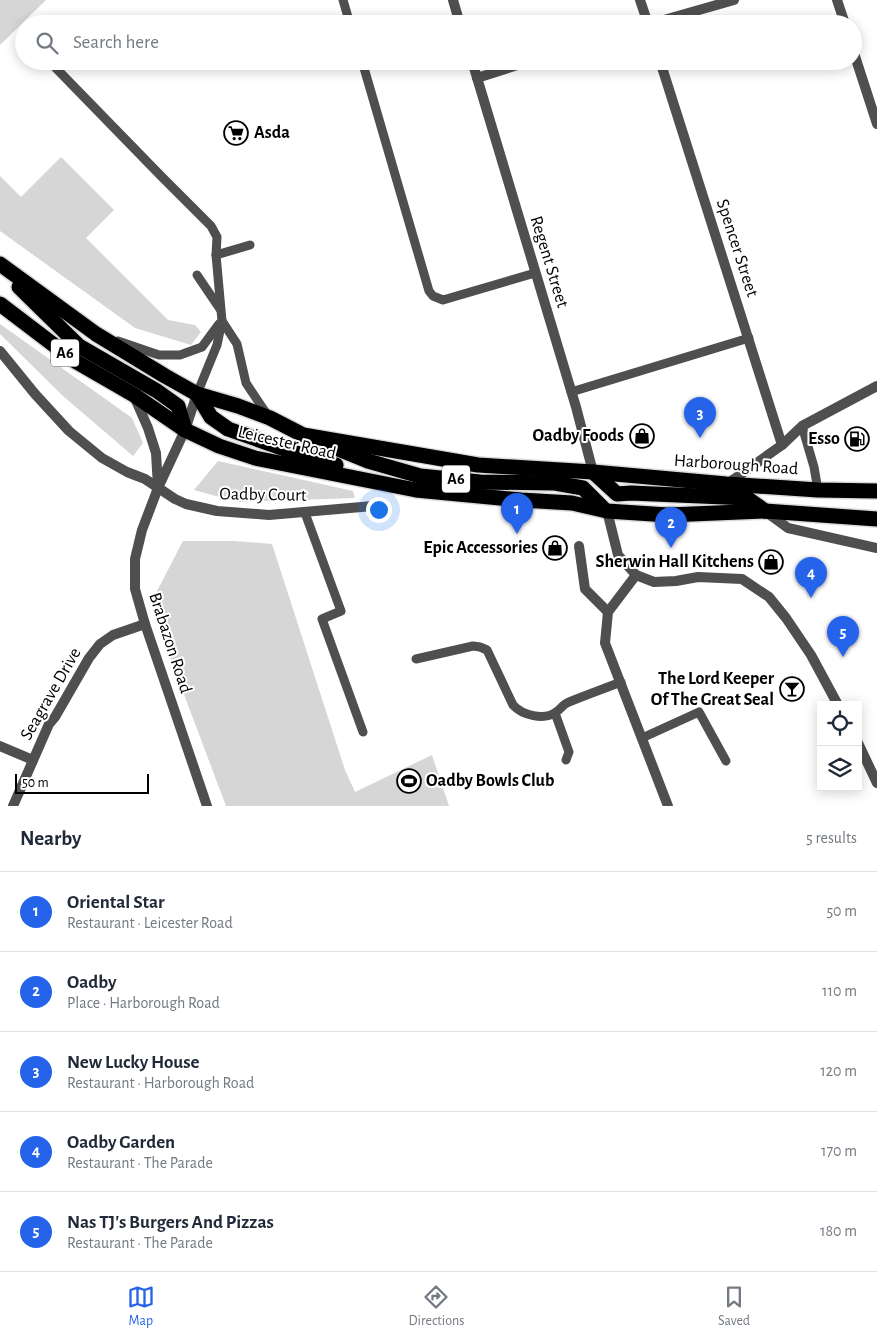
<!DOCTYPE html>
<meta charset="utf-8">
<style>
body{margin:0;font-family:"Alegreya Sans",sans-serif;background:#f6f6f7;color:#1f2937}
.controls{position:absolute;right:15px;bottom:15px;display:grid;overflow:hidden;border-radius:0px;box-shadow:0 2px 12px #0003}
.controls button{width:45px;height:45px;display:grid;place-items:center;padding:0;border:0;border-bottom:1px solid #e0e1e3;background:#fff;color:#1f2937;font:25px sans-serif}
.scale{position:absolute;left:15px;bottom:12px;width:134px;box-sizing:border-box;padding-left:5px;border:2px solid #000;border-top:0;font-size:14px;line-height:18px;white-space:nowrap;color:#000;-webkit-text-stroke:4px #fff;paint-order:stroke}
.you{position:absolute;left:378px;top:509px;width:18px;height:18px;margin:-12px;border:4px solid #fff;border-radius:50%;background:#1a73e8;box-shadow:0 0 0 8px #1a73e833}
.badge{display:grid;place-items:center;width:32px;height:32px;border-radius:50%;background:#2563eb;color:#fff;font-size:16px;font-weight:700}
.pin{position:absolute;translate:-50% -41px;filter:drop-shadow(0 1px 2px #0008)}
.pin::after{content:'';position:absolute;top:26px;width:18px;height:15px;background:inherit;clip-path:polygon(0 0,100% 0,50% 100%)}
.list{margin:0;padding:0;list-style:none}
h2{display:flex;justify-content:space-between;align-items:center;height:65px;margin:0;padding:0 20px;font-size:21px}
h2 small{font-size:16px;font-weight:400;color:#747a83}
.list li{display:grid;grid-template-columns:32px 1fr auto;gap:15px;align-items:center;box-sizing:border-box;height:80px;padding:0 20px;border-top:1px solid #e0e1e3}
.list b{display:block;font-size:19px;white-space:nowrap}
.list p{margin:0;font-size:16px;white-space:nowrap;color:#747a83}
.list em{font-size:16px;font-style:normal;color:#747a83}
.icon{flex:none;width:28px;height:28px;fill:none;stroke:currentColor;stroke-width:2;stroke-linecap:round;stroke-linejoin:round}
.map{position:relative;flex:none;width:877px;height:806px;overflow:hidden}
.search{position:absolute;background:#fff;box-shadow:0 2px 12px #0003;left:15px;right:15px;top:15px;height:55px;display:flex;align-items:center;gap:12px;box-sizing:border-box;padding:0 18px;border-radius:28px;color:#747a83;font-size:19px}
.sheet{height:465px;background:#fff}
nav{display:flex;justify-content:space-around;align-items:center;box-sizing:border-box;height:70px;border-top:1px solid #e0e1e3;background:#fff;font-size:14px;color:#747a83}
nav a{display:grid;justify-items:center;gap:2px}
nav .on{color:#2563eb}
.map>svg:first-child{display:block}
.green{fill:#d6d6d6}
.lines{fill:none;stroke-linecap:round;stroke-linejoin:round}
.highway-casing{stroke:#dbdbdb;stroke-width:18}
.lane{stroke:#4f4f4f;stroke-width:9}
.street{stroke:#4f4f4f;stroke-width:10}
.highway{stroke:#000;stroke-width:15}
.labels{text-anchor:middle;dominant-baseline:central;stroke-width:4;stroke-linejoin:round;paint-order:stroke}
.shield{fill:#fff;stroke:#4c4c4c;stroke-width:1}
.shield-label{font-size:16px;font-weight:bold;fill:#000}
.poi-label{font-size:18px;font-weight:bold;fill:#000;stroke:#fff;text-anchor:end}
.street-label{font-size:18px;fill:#000;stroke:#fff}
</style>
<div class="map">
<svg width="877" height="806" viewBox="0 0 877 806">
<rect width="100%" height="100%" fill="#fff"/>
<g class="green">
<polygon points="0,0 46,0 0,45"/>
<polygon points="61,157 114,210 86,238 168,320 195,325 201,332 191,345 135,328 0,231 0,176 21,197"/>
<polygon points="0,324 132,418 143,443 133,456 63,396 0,334"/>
<polygon points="218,461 353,491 355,498 238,502 194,490"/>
<polygon points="183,541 234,541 272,544 345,770 355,792 432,755 449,806 226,806 159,628 157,591"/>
</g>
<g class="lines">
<g class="highway-casing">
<g id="highway">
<polyline points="0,264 96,334 165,376 197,394 238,406 270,418 303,435 478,465 593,472 726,484 818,490 877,491"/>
<polyline points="19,287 79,346 157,391 178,406 185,430"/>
<polyline points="0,304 75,361 134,395 185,430 219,446 255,458 416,490 521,500 572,503 607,511 668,515 765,511 877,519"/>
<polyline points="197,394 211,417 228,429 293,452 336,465"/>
<polyline points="331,446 368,461 420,476 480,482 555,483 583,488 605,510"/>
<polyline points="593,472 617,494 631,493 747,498 765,511"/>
</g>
</g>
<g class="lane">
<polyline points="343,0 350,24"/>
<polyline points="49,61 161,176 211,226 217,237 216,255 222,321 217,345 197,394"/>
<polyline points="362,61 429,291 433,296 443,300 535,273"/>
<polyline points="216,255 250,245"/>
<polyline points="197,275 220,309"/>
<polyline points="222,321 237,344 246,383 268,416"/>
<polyline points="118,341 159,355 180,355 202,347 219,324"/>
<polyline points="571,392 749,338"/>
<polyline points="802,426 814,467 818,490"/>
<polyline points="305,513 341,611 322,619 363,732"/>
<path d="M416 659 473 646 480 647 487 650 513 705C522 715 544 721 556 712 561 709 563 704 569 702 586 695 603 689 621 682"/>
<polyline points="555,713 569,752 566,760"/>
<polyline points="642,738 699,712 726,761"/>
</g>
<g class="street">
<polyline points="453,0 460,24"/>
<polyline points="640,0 648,24"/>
<polyline points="837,0 845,24"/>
<polyline points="650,24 734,0"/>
<polyline points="853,50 877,124"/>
<polyline points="472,61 576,407 593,472"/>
<polyline points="660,61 782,445"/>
<polyline points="477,78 530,61"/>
<polyline points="0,351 35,394 69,431 102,458 127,472 145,479 175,499 186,504 217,511 269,515 373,506"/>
<polyline points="197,394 185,430 158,488 142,530 135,559 135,589 145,624 207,806"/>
<polyline points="134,396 148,428 156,453 158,487"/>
<polyline points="727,484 782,445 802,426 877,386"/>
<polyline points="607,511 618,555 636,575 654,582 676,581 698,577 742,579 769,597 786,618 811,655 838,705"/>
<polyline points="766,512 788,528 877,548"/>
<polyline points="579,546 585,589 608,612"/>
<polyline points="636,575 608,612 605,643 668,806"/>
<polyline points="858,743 877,783"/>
<polyline points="0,746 33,760"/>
<polyline points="13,806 49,724 55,717 89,658 100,644 113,635 145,624"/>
</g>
<use href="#highway" class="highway"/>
</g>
<defs>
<g id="supermarket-ring" transform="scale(1.25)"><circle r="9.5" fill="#fff" stroke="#000" stroke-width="1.5"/><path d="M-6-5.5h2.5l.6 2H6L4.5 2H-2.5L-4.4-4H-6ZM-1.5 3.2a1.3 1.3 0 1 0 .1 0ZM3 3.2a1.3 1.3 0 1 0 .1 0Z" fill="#000"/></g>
<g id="shop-ring" transform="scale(1.25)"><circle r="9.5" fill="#fff" stroke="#000" stroke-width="1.5"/><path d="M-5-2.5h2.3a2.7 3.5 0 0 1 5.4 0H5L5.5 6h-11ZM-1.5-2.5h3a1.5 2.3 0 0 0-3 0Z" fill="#000"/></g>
<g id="fuel-ring" transform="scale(1.25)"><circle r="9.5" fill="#fff" stroke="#000" stroke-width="1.5"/><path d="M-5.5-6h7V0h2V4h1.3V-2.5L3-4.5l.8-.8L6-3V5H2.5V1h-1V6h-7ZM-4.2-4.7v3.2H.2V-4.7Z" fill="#000"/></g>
<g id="bar-ring" transform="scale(1.25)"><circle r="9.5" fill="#fff" stroke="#000" stroke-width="1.5"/><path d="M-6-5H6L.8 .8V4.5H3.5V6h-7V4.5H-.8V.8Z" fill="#000"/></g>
<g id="stadium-ring" transform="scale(1.25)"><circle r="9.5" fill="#fff" stroke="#000" stroke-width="1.5"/><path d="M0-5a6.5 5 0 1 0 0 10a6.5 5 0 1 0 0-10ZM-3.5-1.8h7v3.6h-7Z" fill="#000"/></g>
</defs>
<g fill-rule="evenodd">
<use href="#supermarket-ring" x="236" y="133"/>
<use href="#shop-ring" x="642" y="436"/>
<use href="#fuel-ring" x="857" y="439"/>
<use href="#shop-ring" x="555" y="548"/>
<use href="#shop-ring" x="771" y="562"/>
<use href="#bar-ring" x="792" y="689"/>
<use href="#stadium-ring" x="409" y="781"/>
</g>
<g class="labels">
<g class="shield">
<rect x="51" y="339.5" width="28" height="27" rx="4"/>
<rect x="442" y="465.5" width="28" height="27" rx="4"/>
</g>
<g class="shield-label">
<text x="65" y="353">A6</text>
<text x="456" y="479">A6</text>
</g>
<g class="poi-label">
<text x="254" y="133" text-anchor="start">Asda</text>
<text x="624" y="436">Oadby Foods</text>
<text x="840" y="439">Esso</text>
<text x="538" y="548">Epic Accessories</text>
<text x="754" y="562">Sherwin Hall Kitchens</text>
<text x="774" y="679">The Lord Keeper<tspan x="774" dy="21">Of The Great Seal</tspan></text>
<text x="426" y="781" text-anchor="start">Oadby Bowls Club</text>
</g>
<g class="street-label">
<text transform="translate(737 248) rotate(72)">Spencer Street</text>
<text transform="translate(549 262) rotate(73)">Regent Street</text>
<text transform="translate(287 443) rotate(13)">Leicester Road</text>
<text transform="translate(736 465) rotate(4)">Harborough Road</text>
<text transform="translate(263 495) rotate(1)">Oadby Court</text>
<text transform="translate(170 643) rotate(72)">Brabazon Road</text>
<text transform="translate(51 694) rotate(-60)">Seagrave Drive</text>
</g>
</g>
</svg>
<div class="controls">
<button><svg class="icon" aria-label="locate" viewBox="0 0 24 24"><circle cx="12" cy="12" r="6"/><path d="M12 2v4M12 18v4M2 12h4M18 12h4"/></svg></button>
<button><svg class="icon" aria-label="layers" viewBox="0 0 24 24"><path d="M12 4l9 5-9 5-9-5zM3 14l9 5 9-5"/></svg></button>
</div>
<div class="scale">50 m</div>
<div class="you"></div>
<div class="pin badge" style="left:517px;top:534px">1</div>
<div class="pin badge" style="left:671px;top:548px">2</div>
<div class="pin badge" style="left:700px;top:438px">3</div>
<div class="pin badge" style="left:811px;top:598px">4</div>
<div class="pin badge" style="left:843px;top:657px">5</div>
<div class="search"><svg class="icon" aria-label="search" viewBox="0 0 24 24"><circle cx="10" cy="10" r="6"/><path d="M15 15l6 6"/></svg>Search here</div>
</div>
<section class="sheet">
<h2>Nearby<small>5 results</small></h2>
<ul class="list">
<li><span class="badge">1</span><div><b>Oriental Star</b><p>Restaurant · Leicester Road</p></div><em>50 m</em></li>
<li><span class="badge">2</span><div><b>Oadby</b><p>Place · Harborough Road</p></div><em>110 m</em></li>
<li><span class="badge">3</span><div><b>New Lucky House</b><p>Restaurant · Harborough Road</p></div><em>120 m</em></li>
<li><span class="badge">4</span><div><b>Oadby Garden</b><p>Restaurant · The Parade</p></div><em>170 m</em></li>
<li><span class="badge">5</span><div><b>Nas TJ's Burgers And Pizzas</b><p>Restaurant · The Parade</p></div><em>180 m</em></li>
</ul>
</section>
<nav>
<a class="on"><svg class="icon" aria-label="map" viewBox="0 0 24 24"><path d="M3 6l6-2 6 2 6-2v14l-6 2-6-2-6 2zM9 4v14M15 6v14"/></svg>Map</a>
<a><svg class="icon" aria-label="directions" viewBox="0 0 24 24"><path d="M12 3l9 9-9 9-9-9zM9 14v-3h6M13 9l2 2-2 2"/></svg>Directions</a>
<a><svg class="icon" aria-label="saved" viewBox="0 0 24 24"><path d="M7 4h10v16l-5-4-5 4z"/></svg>Saved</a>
</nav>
